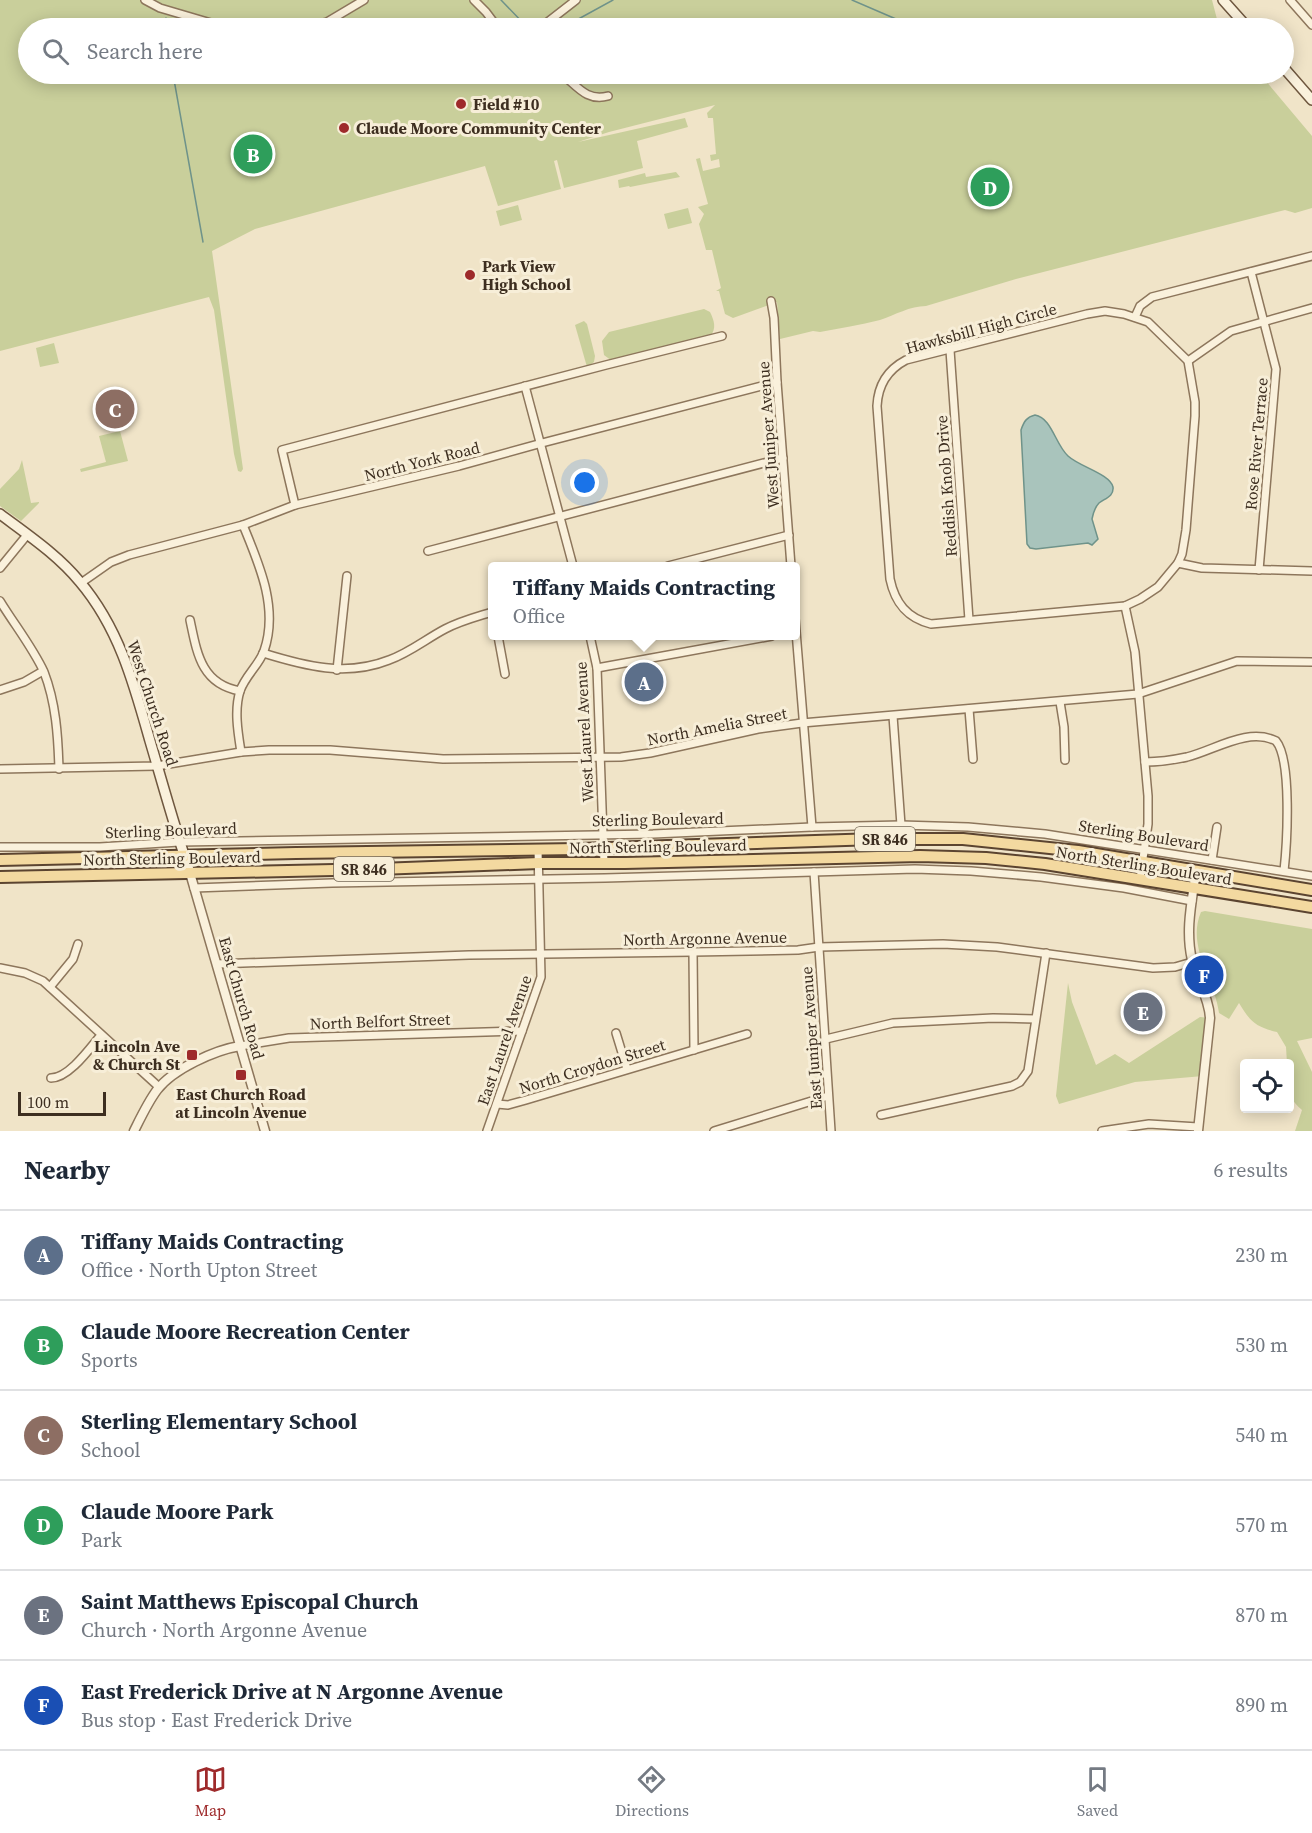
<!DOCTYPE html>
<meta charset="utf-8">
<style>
body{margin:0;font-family:"Source Serif 4",serif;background:#f2f2f3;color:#1f2937}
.controls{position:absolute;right:18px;bottom:18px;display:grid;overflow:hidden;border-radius:6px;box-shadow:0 3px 15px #0003}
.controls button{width:54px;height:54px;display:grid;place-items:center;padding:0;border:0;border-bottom:2px solid #e0e1e3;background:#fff;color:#1f2937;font:30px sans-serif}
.scale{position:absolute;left:18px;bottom:15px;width:88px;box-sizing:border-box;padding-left:6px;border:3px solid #3d2e20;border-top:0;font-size:16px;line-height:21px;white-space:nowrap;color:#3d2e20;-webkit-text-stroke:4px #f7eed8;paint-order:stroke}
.you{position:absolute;left:585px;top:483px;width:21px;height:21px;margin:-15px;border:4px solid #fff;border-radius:50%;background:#1a73e8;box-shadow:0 0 0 9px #1a73e833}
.badge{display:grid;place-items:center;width:39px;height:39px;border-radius:50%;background:#9e2a2b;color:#fff;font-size:20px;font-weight:700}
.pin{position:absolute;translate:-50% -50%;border:3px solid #fff;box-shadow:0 2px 6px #0006}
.popup{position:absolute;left:488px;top:562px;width:312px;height:78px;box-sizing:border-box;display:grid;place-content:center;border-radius:6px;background:#fff;filter:drop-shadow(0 2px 4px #0005);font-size:20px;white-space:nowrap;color:#747a83}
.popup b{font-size:22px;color:#1f2937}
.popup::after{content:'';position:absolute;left:50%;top:100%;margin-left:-12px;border:12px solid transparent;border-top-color:#fff}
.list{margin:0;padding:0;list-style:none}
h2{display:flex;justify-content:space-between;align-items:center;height:78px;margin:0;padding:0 24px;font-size:26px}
h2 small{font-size:20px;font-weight:400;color:#747a83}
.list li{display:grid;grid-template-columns:39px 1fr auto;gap:18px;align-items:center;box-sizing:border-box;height:90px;padding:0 24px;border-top:2px solid #e0e1e3}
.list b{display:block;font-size:22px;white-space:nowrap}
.list p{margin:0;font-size:20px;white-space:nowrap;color:#747a83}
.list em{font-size:20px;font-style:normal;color:#747a83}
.icon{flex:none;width:33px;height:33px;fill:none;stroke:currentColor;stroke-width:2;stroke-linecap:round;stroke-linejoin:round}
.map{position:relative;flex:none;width:1312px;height:1131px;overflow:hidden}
.search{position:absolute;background:#fff;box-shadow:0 3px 15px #0003;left:18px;right:18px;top:18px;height:66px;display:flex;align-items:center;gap:15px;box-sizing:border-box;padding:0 21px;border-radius:33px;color:#747a83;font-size:22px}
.sheet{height:618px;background:#fff}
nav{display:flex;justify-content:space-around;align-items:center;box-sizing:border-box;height:84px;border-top:2px solid #e0e1e3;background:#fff;font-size:16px;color:#747a83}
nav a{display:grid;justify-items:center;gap:3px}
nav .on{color:#9e2a2b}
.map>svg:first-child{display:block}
.green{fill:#c9cf9b}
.water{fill:#a9c4bc;stroke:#6f938a;stroke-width:1.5}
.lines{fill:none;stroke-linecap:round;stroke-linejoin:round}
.stream{stroke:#6f938a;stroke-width:1.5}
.minor-casing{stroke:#8d765c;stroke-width:10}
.tertiary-casing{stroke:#8d765c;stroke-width:11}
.secondary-casing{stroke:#6f573f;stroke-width:12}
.primary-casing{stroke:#5b4430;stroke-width:14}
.minor{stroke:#faf1dc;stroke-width:7}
.tertiary{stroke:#faf1dc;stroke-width:8}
.secondary{stroke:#faf1dc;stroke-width:9}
.primary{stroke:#f3d9a0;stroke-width:10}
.poi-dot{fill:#9e2a2b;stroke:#f7eed8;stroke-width:2}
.labels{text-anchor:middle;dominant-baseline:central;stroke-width:6;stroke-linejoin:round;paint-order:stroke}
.shield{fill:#f7eed8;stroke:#756857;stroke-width:1.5}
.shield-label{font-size:15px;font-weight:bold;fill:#3d2e20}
.poi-label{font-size:16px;font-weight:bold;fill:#3d2e20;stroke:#f7eed8;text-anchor:start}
.street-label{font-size:16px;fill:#3d2e20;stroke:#f7eed8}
</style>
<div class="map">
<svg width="1312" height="1131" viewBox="0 0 1312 1131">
<rect width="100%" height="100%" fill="#f0e4c8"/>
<g class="green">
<path d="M0 0H1212L1218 23 1222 28H28V74H1260L1312 136V208L1295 213 1285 210 1016 279 926 306C910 306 895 315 880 320 860 325 840 328 820 332L813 331 780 339 777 302 733 318 725 314 719 291H716L721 288 712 250H706L699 224 704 214 698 207 708 204 696 159 700 158 703 171 720 167 719 159 711 161 710 155 716 154 713 118H708L707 113 715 105 609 132 578 142 685 118 688 127 637 141 643 168 564 188 557 160 554 161 561 189 498 206 485 166 255 229 212 251 243 469 241 472 238 471 234 454 214 310 209 297 0 351Z"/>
<polygon points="676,172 680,177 630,187 629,186 619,188 618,180 645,173 646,177"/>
<polygon points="518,205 522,220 500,226 496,211"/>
<polygon points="688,208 692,223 668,229 664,214"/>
<path d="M704 309 710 312C714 320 717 329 710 336L612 361 604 355 602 341 609 332Z"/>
<polygon points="584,321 587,324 595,356 594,362 587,367 575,325"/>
<polygon points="54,343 59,363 40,367 36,348"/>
<polygon points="120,431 128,461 81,472 80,469 106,462 99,436"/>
<polygon points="22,460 31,503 39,502 39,503 21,521 0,506 0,489 19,469"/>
<path d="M1205 911 1312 929V1038L1297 1041 1312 1072V1131H1295L1302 1110C1284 1095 1290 1085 1290 1064L1287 1063 1286 1047 1277 1032C1255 1027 1250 1021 1239 1003L1229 1019 1219 1013C1215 979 1186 947 1201 912Z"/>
<polygon points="1068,983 1072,1002 1096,1065 1115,1054 1129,1063 1200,1017 1210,1018 1203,1076 1135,1082 1059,1104 1056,1096"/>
</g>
<path class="water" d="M1035 415C1052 418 1055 444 1068 456 1080 467 1110 474 1113 487 1114 496 1106 498 1099 503 1095 507 1093 514 1092 519L1098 539 1092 545 1088 543 1036 549 1030 548 1027 544 1021 430C1024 421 1027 417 1035 415Z"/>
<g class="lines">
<g class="stream">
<polyline points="501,0 528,28"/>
<polyline points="852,0 896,19 908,28"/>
<polyline points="166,18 167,28"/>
<polyline points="562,28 613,0"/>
<polyline points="173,74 203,242"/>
</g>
<g class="minor-casing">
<g id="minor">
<polyline points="145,0 160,8 228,28"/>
<polyline points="474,0 486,12 498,28"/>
<polyline points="1290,0 1312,25"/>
<polyline points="303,28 327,22 364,0"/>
<polyline points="540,28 576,0"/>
<path d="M562 74C577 86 587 102 608 96"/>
<polyline points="1251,272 1276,369 1259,570"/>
<polyline points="771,301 774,318 777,382 791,566"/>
<path d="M1105 311 1124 314 1148 322 1188 361 1195 402V416L1186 530 1182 554 1178 563 1158 587 1140 599 1125 606 931 624C907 618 895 603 890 579L877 406C878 385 887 370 906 360L1087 314Z"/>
<polyline points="1135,317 1140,306 1152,297 1312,256"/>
<polyline points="950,350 969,620"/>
<polyline points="1188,361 1231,331 1312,308"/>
<polyline points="525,386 573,566"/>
<polyline points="295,505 282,450 606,365 722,336"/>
<polyline points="428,551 783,458"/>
<polyline points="1178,563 1202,568 1312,571"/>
<polyline points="668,566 789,535"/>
<polyline points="0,568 27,535"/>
<polyline points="81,583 111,562 129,555 243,525 295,505 459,466 542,443 777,382"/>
<path d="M0 601C14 624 33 648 44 672 56 703 58 736 59 769"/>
<polyline points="1125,606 1135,652 1148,796 1148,824 1140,879"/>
<polyline points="795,619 812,827"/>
<path d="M190 620C197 653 201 684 240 691"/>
<polyline points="498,636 505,674"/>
<polyline points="590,636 597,668 604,863"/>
<path d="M263 653C305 666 346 677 389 660 409 653 426 639 445 629 460 621 476 617 492 612"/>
<polyline points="597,668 772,636"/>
<polyline points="337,670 347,576"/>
<polyline points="0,690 24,682 43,671"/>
<polyline points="1060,702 1064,727 1065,760"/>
<polyline points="969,709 973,759"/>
<polyline points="893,716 901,825"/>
<path d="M241 752C238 733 234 710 240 691 245 676 259 665 264 651 279 608 259 564 243 525"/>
<path d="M1145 762C1159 762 1173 760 1187 757 1215 750 1248 727 1276 741 1292 760 1287 844 1284 871"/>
<polyline points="0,769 157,766 241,752 269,750 330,750 443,759 621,757 650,753 758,729 802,723 1138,694 1237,661 1312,662"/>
<polyline points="0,847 100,847 179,842 653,834 812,827 901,825 968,827 1045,834 1312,876"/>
<polyline points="1212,860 1217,827"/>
<polyline points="814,872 831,1131"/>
<polyline points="194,888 332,883 605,878 915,869 971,871 1041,877 1124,888 1192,901"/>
<polyline points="693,952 694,1050"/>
<polyline points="217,964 469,955 693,952 798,950 819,947 943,944 997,947 1153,968 1175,967 1192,962"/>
<polyline points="0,968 25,973 43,981 159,1087"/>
<polyline points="50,987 73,959 78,944"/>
<polyline points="616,1033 627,1069"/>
<polyline points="826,1039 893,1023 993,1018 1035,1019"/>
<polyline points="240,1046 289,1038 522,1031"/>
<path d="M51 1078C69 1078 90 1048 101 1035"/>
<polyline points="497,1104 508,1105 526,1100 747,1034"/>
<polyline points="881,1115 1012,1086 1020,1082 1028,1071 1046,953"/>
<polyline points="487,1131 541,977 538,849"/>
<polyline points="714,1131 828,1096"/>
<polyline points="1102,1131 1149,1124 1198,1127"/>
</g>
</g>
<g class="tertiary-casing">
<g id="tertiary">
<path d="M1196 871C1192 901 1185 930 1192 960 1197 981 1209 997 1210 1018L1198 1131"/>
<polyline points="190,873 265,1131"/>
<path d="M134 1131C141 1117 148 1102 157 1090 173 1069 215 1050 240 1046"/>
</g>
</g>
<g class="secondary-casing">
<g id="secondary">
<polyline points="1223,0 1248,28"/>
<polyline points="1284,68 1312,100"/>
<path d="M0 514C28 535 58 555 80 582 119 628 134 684 150 741 163 785 175 829 190 873"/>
</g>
</g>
<g class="primary-casing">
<g id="primary">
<polyline points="0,860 296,853 578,849 876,839 963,839 1078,851 1312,890"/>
<polyline points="0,877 379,869 539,863 625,863 920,856 986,858 1045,864 1312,907"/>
</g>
</g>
<use href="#minor" class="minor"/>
<use href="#tertiary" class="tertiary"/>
<use href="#secondary" class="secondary"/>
<use href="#primary" class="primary"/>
</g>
<g class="poi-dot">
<circle cx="461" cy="104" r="6"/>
<circle cx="344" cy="128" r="6"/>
<circle cx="470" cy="275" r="6"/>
<rect x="186" y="1049" width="12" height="12" rx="3"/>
<rect x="235" y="1069" width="12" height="12" rx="3"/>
</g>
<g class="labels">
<g class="shield">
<rect x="855" y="827" width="60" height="24" rx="4.5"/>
<rect x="334" y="857" width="60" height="24" rx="4.5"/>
</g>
<g class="shield-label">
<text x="885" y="839">SR 846</text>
<text x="364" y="869">SR 846</text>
</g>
<g class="poi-label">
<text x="473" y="104">Field #10</text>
<text x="356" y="128">Claude Moore Community Center</text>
<text x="482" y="266">Park View<tspan x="482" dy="18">High School</tspan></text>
<text x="180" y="1046" text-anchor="end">Lincoln Ave<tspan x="180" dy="18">&amp; Church St</tspan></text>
<text x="241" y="1094" text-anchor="middle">East Church Road<tspan x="241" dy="18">at Lincoln Avenue</tspan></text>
</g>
<g class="street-label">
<text transform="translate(981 328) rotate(-15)">Hawksbill High Circle</text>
<text transform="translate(768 435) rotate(-94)">West Juniper Avenue</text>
<text transform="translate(1256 444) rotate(-85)">Rose River Terrace</text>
<text transform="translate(422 461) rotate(-14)">North York Road</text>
<text transform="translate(946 486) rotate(-94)">Reddish Knob Drive</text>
<text transform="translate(153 703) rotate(72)">West Church Road</text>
<text transform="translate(717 726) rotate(-11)">North Amelia Street</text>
<text transform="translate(584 732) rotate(-93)">West Laurel Avenue</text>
<text transform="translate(658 819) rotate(-1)">Sterling Boulevard</text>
<text transform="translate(171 830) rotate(-2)">Sterling Boulevard</text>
<text transform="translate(1144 835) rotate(9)">Sterling Boulevard</text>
<text transform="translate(658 846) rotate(-1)">North Sterling Boulevard</text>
<text transform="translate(172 858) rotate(-1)">North Sterling Boulevard</text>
<text transform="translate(1144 865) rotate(9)">North Sterling Boulevard</text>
<text transform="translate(705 938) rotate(-1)">North Argonne Avenue</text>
<text transform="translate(242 998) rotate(74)">East Church Road</text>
<text transform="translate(380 1021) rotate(-2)">North Belfort Street</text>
<text transform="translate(811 1038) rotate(-94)">East Juniper Avenue</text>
<text transform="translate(504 1040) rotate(-71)">East Laurel Avenue</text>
<text transform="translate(592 1066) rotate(-17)">North Croydon Street</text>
</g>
</g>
</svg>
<div class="controls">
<button><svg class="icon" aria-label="locate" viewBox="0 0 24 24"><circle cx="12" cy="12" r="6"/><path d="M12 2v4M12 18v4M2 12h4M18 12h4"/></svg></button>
</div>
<div class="scale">100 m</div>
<div class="you"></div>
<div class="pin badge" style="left:644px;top:682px;background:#5c6f8a">A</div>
<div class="popup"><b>Tiffany Maids Contracting</b>Office</div>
<div class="pin badge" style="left:253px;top:154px;background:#2e9e5b">B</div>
<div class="pin badge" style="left:115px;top:409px;background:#8d6e63">C</div>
<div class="pin badge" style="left:990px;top:187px;background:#2e9e5b">D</div>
<div class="pin badge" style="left:1143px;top:1012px;background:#6b7280">E</div>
<div class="pin badge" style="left:1204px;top:975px;background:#1a4fb4">F</div>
<div class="search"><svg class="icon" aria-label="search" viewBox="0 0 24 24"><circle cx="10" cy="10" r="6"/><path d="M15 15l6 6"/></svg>Search here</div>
</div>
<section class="sheet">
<h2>Nearby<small>6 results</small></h2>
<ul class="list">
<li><span class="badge" style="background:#5c6f8a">A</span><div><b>Tiffany Maids Contracting</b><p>Office · North Upton Street</p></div><em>230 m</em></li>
<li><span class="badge" style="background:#2e9e5b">B</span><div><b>Claude Moore Recreation Center</b><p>Sports</p></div><em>530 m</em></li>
<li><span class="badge" style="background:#8d6e63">C</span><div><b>Sterling Elementary School</b><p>School</p></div><em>540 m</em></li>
<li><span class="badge" style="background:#2e9e5b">D</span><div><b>Claude Moore Park</b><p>Park</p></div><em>570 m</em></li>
<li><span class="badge" style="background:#6b7280">E</span><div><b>Saint Matthews Episcopal Church</b><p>Church · North Argonne Avenue</p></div><em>870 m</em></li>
<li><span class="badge" style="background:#1a4fb4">F</span><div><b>East Frederick Drive at N Argonne Avenue</b><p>Bus stop · East Frederick Drive</p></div><em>890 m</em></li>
</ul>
</section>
<nav>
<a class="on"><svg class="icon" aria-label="map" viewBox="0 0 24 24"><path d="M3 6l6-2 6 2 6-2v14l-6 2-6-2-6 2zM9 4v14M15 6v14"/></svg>Map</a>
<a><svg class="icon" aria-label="directions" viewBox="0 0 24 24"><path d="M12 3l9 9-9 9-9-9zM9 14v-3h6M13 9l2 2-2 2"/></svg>Directions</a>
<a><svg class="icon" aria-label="saved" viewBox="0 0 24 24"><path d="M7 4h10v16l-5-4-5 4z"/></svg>Saved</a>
</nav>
